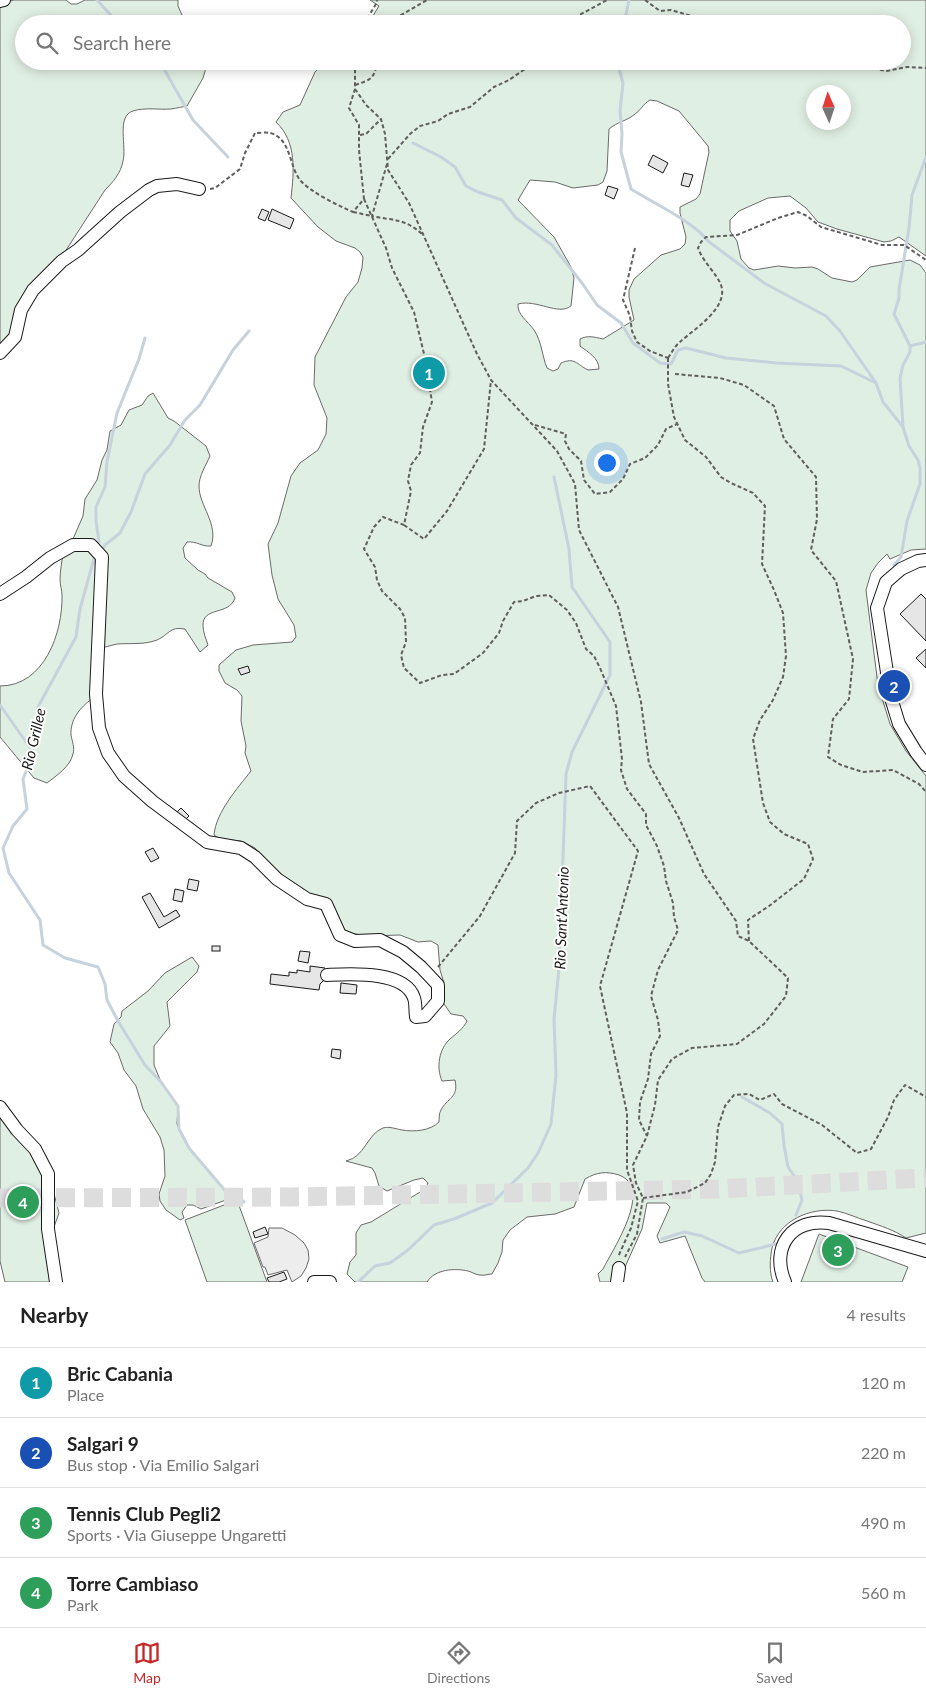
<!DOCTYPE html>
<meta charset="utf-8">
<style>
body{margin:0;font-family:Lato,sans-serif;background:#f2f2f2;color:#222}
.compass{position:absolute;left:806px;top:85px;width:45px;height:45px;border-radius:50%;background:#fff;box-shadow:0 2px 12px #0003;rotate:357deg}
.you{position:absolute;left:606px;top:462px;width:18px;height:18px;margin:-12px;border:4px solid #fff;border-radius:50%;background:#1a73e8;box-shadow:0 0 0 8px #1a73e833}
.badge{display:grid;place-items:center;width:32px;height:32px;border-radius:50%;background:#c62828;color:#fff;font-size:16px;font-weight:700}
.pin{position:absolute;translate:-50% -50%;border:2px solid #fff;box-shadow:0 1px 5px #0006}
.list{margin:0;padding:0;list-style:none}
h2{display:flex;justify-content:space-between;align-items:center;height:65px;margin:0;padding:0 20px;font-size:21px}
h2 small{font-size:16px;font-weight:400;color:#767676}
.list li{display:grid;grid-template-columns:32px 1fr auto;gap:15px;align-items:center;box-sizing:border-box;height:70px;padding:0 20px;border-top:1px solid #e0e0e0}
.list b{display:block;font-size:19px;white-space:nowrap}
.list p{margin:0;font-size:16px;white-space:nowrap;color:#767676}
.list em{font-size:16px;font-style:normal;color:#767676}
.icon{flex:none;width:28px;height:28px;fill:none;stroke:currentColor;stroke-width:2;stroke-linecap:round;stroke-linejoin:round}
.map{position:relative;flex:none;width:926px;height:1282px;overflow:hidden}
.search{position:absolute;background:#fff;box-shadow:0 2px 12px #0003;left:15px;right:15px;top:15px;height:55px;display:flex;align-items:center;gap:12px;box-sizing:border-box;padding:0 18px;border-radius:28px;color:#767676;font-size:19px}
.sheet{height:345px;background:#fff}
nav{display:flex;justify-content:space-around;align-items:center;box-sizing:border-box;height:70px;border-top:1px solid #e0e0e0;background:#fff;font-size:14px;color:#767676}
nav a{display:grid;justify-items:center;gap:2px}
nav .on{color:#c62828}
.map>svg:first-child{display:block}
.green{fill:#e0efe3;stroke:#6a6a6a;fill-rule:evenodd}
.parking{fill:#ededed;stroke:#6a6a6a}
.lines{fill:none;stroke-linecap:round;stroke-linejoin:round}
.stream{stroke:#c6d2dc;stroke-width:3}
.building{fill:#e6e6e6;stroke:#1a1a1a}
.highway-tunnel{stroke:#ddd;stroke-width:19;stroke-dasharray:19 9;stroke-linecap:butt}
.minor-casing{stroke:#1a1a1a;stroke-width:14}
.path{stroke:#5f5f5f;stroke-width:2;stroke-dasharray:4 2.5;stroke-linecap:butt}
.minor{stroke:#fff;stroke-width:12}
.labels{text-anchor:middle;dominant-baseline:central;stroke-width:4;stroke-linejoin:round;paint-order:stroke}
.water-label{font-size:15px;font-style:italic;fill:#1a1a1a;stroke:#fff}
</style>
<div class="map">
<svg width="926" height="1282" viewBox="0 0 926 1282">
<rect width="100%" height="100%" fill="#fff"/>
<g class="green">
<path d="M14 0H66L71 4H77L85 0H178V6L186 24H24V61H208L203 78 187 106C182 107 177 108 171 109 159 110 145 107 133 111 116 116 127 147 123 161 121 173 113 182 105 190L15 329 0 349V4Z"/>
<path d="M370 0H926V256L899 237 891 241 884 242 837 229 818 222 806 208 790 196 768 198 739 211 730 220V231L737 241 741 259 749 268 754 270 778 266 795 268 812 267 818 269 832 278 852 282 857 280 870 267 910 260 920 265 926 273V549L911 550 890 559 887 554 878 563 871 573 866 590 878 685 890 724 906 751 926 776V1233L906 1238C894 1230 881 1226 867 1221 857 1218 847 1213 837 1211 811 1207 779 1220 772 1248 770 1258 769 1272 773 1282H705L702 1278 685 1236 660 1243 657 1236 670 1207 666 1203H647L642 1229 625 1267 622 1282H600L598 1274 603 1269C613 1249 654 1188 619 1175 606 1171 597 1172 585 1179L574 1207 555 1214 527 1217 510 1230 503 1240 502 1252 498 1263 492 1274C488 1274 484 1276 480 1275 476 1275 472 1272 468 1271 455 1268 435 1269 427 1282H355L347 1274 350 1262 356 1255V1233L361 1225 371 1222 425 1189 428 1183 423 1178 414 1180 387 1191 379 1186 375 1173 372 1168 346 1161C365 1157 367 1134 383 1128 389 1126 396 1129 402 1130 414 1132 430 1131 439 1122 439 1119 439 1113 441 1110 447 1098 459 1098 455 1080L442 1081C436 1067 439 1049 450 1039 457 1033 463 1029 467 1021L463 1016 451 1014 442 1001 444 983 440 970 438 945 431 941 418 942 400 935 368 936 349 933 344 929 330 904 297 887 279 876 255 848 241 841 220 839 214 835C216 812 237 789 251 771L245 753 246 746 241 721 242 696 237 690 225 683 219 671V665L236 650 253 645 292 642 296 637 294 625 278 599 272 575 268 544 278 523 291 476 300 463 318 450 326 434 327 418 314 385 315 357 346 297 358 282 362 268 363 257 360 252 355 248 336 241 318 227 291 198C294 171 297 142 276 122L283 112 300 105 315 72 319 68 334 61H902V24H368L379 6ZM814 92H844V122H814ZM650 100 657 101 679 111 708 146 709 152 700 194 696 199 680 207V213L686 237 685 244 680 249 661 255 634 279 629 290V297L634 320 603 339C594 337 588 335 580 339V346C588 352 599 358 599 369L588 370C576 364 575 357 561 363L558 369 553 371 547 368C542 356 542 342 534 330 528 321 517 315 518 304 537 299 558 316 571 306L574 278 571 267 554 237 518 200 530 180 555 182 573 188 598 185 603 182 607 171 609 129C617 122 627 121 635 114 641 110 643 104 650 100Z"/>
<path d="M153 393 168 418 174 421 206 446 210 456C206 465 199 476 199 486 199 506 219 524 211 546 202 547 197 541 187 542L183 548 185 558 198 570 205 574 208 578 232 592 235 598C229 616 202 606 203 626 203 632 206 639 208 645L200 652 185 629C169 626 169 635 157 640 144 645 130 643 117 644 112 645 106 647 101 648L105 554C95 544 89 537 73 539L83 516 85 499 97 480 102 460 107 450 110 431 121 425 129 410 142 405 148 396Z"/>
<path d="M88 548 95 560 96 571 92 699C80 707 70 720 71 735 72 741 75 748 73 754 70 767 57 775 47 783L34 778 0 737V686C44 686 63 633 62 595 62 590 60 585 60 580 60 571 62 562 63 553Z"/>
<polygon points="192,957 199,966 197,972 167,1002 170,1026 154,1046 154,1065 161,1082 178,1106 177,1124 189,1148 228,1194 237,1196 201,1209 193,1205 187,1205 182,1212 184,1218 180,1220 166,1210 160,1201 159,1194 165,1176 164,1150 160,1137 143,1109 136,1086 124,1070 118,1053 110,1042 114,1024 121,1017 122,1011 148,991 165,973"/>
<polygon points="0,1110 29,1146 52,1186 59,1213 54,1227 55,1282 5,1282 0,1261"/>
<polygon points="237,1200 267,1282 207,1282 185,1220"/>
<polygon points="819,1234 908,1267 902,1282 801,1282"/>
</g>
<polygon class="parking" points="269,1228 282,1228 295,1235 304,1243 308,1250 309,1259 306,1268 301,1276 292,1282 287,1270 268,1275 265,1267 263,1267 254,1243 268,1237"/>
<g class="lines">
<g class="stream">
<polyline points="97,0 119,24"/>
<polyline points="624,24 629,0"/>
<polyline points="156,61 164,69 193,120 228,157"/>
<path d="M617 61 623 83 620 111 622 134 621 152 631 189C653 203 693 221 708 241L764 283 826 316 840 331 876 383 883 402 903 427"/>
<polyline points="413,143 441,157 455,167 466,186 478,192 502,200 516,218 552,245 582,283 597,305 621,323 633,343 660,363 671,364 678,350 686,348 726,358 776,363 841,366 876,383"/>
<polyline points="910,346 926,342"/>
<polyline points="97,546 99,542 96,521 96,507 105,487 107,462 117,413 139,359 145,338"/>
<polyline points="101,552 105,545 120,533 131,512 145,474 170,445 185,420 200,405 233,350 249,331"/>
<polyline points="95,555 80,609 76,637 38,707 31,760 23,779 27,809 13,826 3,848 9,873 40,920 43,945 65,958 98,967 105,984 107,1000 118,1021 145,1065 161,1082 178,1106 179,1129 189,1148 228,1194 237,1196 244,1202"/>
<polyline points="894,565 901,557 907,521 920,484 920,468 918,460 909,446 903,427 900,378 903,365 910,352 910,346 894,314 899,298 899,290 909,228 912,195 926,157"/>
<polyline points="0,705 31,749"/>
<polyline points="742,1097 770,1113 782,1124 784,1145 788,1167 797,1180 802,1200 796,1215"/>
<polyline points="662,1239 684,1232 702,1236 739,1253 776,1244"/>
<polyline points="358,1282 375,1266 390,1263 408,1250 434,1225 454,1219 492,1203 528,1168 538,1153 551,1124 556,1075 554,1019 559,968 566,774 572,752 610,675 610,642 572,587 569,549 554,477"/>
</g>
</g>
<g class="building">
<polygon points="653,155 668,163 663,173 648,165"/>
<polygon points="684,173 693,175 689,187 681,185"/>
<polygon points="608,186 618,189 614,199 605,195"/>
<polygon points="262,209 269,212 265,221 258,218"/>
<polygon points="272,209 294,219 290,229 268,220"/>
<polygon points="921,594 926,599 926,641 900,614"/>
<polygon points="926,649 926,668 916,658"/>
<polygon points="248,666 250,672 241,675 238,669"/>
<polygon points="181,808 189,816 184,821 176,813"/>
<polygon points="153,848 159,858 151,862 145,852"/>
<polygon points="189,879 199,881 197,891 187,889"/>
<polygon points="175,889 184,891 182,902 173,900"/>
<polygon points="150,893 164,917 176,910 180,916 159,928 142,897"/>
<rect x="212" y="946" width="8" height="5"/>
<polygon points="300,951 310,952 308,963 298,961"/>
<polygon points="310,966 325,968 324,980 320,984 319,990 270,984 271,974 289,976 289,972 297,973 297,970 310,972"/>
<polygon points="341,983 357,985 356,994 340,993"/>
<polygon points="332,1049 341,1050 340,1059 331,1057"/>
<polygon points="265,1227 268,1234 255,1238 253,1232"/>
<polygon points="284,1272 287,1279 279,1282 269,1282 267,1278"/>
</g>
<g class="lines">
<polyline class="highway-tunnel" points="0,1198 291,1197 718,1189 926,1178"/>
<g class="minor-casing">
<g id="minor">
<polyline points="0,1 4,0"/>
<polyline points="0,353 15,337 21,310 33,290 62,261 78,250 120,212 149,190 157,186 177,184 199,189"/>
<polyline points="926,560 918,561 901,569 886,582 877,608 891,698 899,724 916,752 926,765"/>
<path d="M0 594 26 577 50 558 73 545H91L102 557 96 694 99 728 108 753 124 776 152 801 207 842 241 848 255 857 277 879 307 899 326 904 340 935 355 941 380 940 403 952 421 967 438 985V1001L425 1016 416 1017C415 1011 416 1003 414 998 405 970 350 974 327 975"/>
<polyline points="0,1107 17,1130 35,1149 48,1174 48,1229 56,1282"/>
<polyline points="314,1282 330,1282"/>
<polyline points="617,1282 619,1268"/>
<path d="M785 1282C770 1247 792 1218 829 1223L926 1251"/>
</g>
</g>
<g class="path">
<polyline points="645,0 660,11 671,10 695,17 701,24"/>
<polyline points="364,24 376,4 377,0"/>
<polyline points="391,24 396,18 427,0"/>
<polyline points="563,24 607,0"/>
<polyline points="807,61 813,61"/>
<polyline points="849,61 855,65 886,71 907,67 926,68"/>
<path d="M355 85C370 80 375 79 377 61"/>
<polyline points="355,89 366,105 381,119 385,134 388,170 409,203 477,354 491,380 557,451 575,484 579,530 618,607 641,702 649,764 679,818 704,874 736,921 738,936 749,941 788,978 786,996 764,1024 737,1044 692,1048 672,1059 658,1080 655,1105 647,1136 633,1165 636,1183 643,1198 637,1234 625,1257"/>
<polyline points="360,135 366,134 381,119"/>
<polyline points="388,159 410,134 420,126 438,121 448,114 470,107 494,87 509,80 525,69 527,61"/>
<path d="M387 164 372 216C394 221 404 218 422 234"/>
<path d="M210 189 215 188 240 169 245 153 255 133C259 133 266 132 270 133 291 138 289 166 300 180 310 192 339 206 353 212L364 199 359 150V125L349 108 355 89V61"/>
<polyline points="364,199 386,248 392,268 414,312 425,358 432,402 423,427 420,453 411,465 408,481 411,491 404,525 383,517 374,527 364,549 375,567 377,580 382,591 400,609 405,618 406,642 401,655 404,668 420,683 442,675 454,674 483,653 499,633 503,621 514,602 523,601 536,596 549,595 567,610 576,623 586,649 594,656 600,668 616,706 622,759 621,770 627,789 646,814 646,825 657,846 664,866 666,881 673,903 674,917 678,930 658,970 651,996 658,1020 660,1036 651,1054 648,1079 640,1102 639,1120 647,1136"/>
<polyline points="353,212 372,216"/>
<polyline points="635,248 623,300 630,316 632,331 637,342 650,351 668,358"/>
<polyline points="668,358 668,384 674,417 685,440 706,457 721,477 731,483 753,493 765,506 762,564 774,590 783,613 786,656 783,677 773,700 760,720 753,739 763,803 770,822 784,834 808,844 813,859 804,879 769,906 748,920 749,941"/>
<path d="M668 358C672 352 675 346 680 342 694 329 729 308 721 285 717 274 703 262 698 248L701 242 706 237 737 235 778 218 798 212 807 216 821 227 882 245H904L926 260"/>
<polyline points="675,374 720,378 744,385 774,406 784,439 816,477 817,519 811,550 836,581 853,659 849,699 833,719 828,757 841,765 863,772 893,770 919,784 926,792"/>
<polyline points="535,425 566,434 565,441 569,449 581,461 584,480 595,494 610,492 623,479 630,464 645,458 658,445 666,429 677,424"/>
<polyline points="404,525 424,539 447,511 484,449 491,380"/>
<polyline points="438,967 480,916 515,853 517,821 536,803 559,793 590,786 638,851 600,986 627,1113 627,1170 638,1201 631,1228 618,1257"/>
<polyline points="643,1198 687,1192 705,1183 711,1174 715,1162 718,1127 725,1106 734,1095 749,1094 760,1100 774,1094 782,1104 822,1125 857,1153 871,1149 888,1117 894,1100 905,1085 926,1097"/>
</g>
<use href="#minor" class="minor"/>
</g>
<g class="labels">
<g class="water-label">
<text transform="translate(33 739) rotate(-77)">Rio Grillee</text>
<text transform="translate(561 918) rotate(-88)">Rio Sant'Antonio</text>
</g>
</g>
</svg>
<svg class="compass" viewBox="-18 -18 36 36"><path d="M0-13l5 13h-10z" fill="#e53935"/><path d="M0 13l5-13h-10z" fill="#767676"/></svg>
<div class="you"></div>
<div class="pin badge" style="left:429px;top:373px;background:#0f9aa8">1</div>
<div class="pin badge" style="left:894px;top:686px;background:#1a4fb4">2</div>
<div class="pin badge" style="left:838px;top:1250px;background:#2e9e5b">3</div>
<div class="pin badge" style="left:23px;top:1202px;background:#2e9e5b">4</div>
<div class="search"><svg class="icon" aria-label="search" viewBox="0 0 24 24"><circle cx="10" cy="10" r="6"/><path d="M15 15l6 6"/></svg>Search here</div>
</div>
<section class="sheet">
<h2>Nearby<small>4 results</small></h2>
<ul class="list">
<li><span class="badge" style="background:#0f9aa8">1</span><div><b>Bric Cabania</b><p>Place</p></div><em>120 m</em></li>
<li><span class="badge" style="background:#1a4fb4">2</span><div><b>Salgari 9</b><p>Bus stop · Via Emilio Salgari</p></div><em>220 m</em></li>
<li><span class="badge" style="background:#2e9e5b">3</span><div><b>Tennis Club Pegli2</b><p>Sports · Via Giuseppe Ungaretti</p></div><em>490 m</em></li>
<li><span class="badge" style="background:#2e9e5b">4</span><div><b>Torre Cambiaso</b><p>Park</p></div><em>560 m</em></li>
</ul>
</section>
<nav>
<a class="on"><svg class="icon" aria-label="map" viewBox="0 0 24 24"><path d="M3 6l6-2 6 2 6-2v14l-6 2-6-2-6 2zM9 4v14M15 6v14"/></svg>Map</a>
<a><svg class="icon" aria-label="directions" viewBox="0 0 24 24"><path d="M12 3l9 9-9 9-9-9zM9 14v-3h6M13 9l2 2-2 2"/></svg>Directions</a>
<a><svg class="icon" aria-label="saved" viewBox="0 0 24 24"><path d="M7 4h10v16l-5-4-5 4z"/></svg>Saved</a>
</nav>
